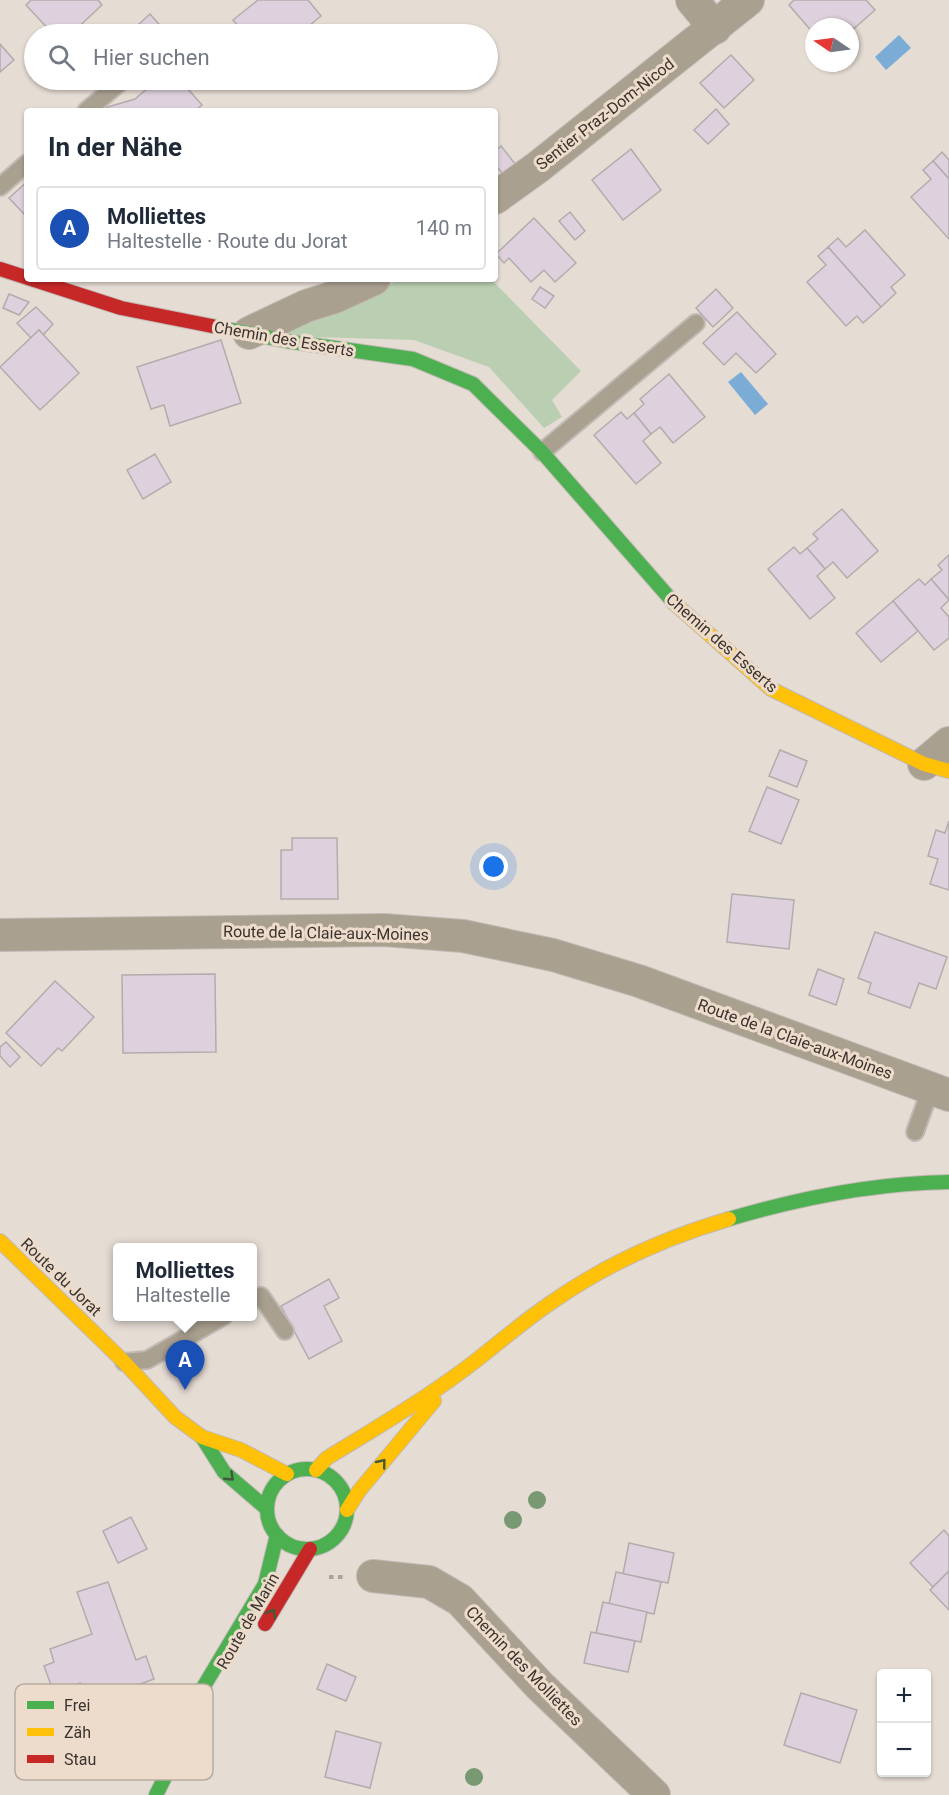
<!DOCTYPE html>
<html lang="de">
<meta charset="utf-8">
<style>
body{margin:0;font-family:Roboto,sans-serif;background:#f6f6f7;color:#1f2937}
.controls{position:absolute;right:18px;bottom:18px;display:grid;overflow:hidden;border-radius:6px;box-shadow:0 2px 4px #0004}
.controls button{width:54px;height:54px;display:grid;place-items:center;padding:0;border:0;border-bottom:2px solid #e0e1e3;background:#fff;color:#1f2937;font:30px sans-serif}
.compass{position:absolute;left:805px;top:18px;width:54px;height:54px;border-radius:50%;background:#fff;box-shadow:0 2px 4px #0004;rotate:283deg}
.you{position:absolute;left:494px;top:867px;width:21px;height:21px;margin:-15px;border:4px solid #fff;border-radius:50%;background:#1a73e8;box-shadow:0 0 0 9px #1a73e833}
.badge{display:grid;place-items:center;width:39px;height:39px;border-radius:50%;background:#766f68;color:#fff;font-size:20px;font-weight:700}
.pin{position:absolute;translate:-50% -50px;filter:drop-shadow(0 2px 3px #0008)}
.pin::after{content:'';position:absolute;top:32px;width:21px;height:18px;background:inherit;clip-path:polygon(0 0,100% 0,50% 100%)}
.popup{position:absolute;left:113px;top:1243px;width:144px;height:78px;box-sizing:border-box;display:grid;place-content:center;border-radius:6px;background:#fff;filter:drop-shadow(0 2px 4px #0005);font-size:20px;white-space:nowrap;color:#747a83}
.popup b{font-size:22px;color:#1f2937}
.popup::after{content:'';position:absolute;left:50%;top:100%;margin-left:-12px;border:12px solid transparent;border-top-color:#fff}
.list{margin:0;padding:0;list-style:none}
h2{display:flex;justify-content:space-between;align-items:center;height:78px;margin:0;padding:0 24px;font-size:26px}
h2 small{font-size:20px;font-weight:400;color:#747a83}
.list li{display:grid;grid-template-columns:39px 1fr auto;gap:18px;align-items:center;box-sizing:border-box;height:84px;margin:0 12px 12px;padding:0 12px;border:2px solid #e0e1e3;border-radius:6px}
.list b{display:block;font-size:22px;white-space:nowrap}
.list p{margin:0;font-size:20px;white-space:nowrap;color:#747a83}
.list em{font-size:20px;font-style:normal;color:#747a83}
.icon{flex:none;width:33px;height:33px;fill:none;stroke:currentColor;stroke-width:2;stroke-linecap:round;stroke-linejoin:round}
.map{position:relative;flex:none;width:949px;height:1795px;overflow:hidden}
.search{position:absolute;background:#fff;box-shadow:0 2px 4px #0004;left:24px;top:24px;width:474px;height:66px;display:flex;align-items:center;gap:15px;box-sizing:border-box;padding:0 21px;border-radius:33px;color:#747a83;font-size:22px}
.panel{position:absolute;background:#fff;box-shadow:0 2px 4px #0004;left:24px;top:108px;width:474px;height:174px;border-radius:6px}
.map>svg:first-child{display:block}
.green{fill:#baceb1}
.water{fill:#7bacd6}
.building{fill:#ded1dd;stroke:#b2acac;stroke-width:1.5}
.lines{fill:none;stroke-linecap:round;stroke-linejoin:round}
.lane-casing{stroke:#c1bab4;stroke-width:20}
.street-casing{stroke:#c1bab4;stroke-width:34}
.fast-casing{stroke:#c1bab4;stroke-width:16}
.slow-casing{stroke:#c1bab4;stroke-width:16}
.jam-casing{stroke:#c1bab4;stroke-width:16}
.path{stroke:#aca398;stroke-width:4;stroke-dasharray:4.5 4.5;stroke-linecap:butt}
.lane{stroke:#aaa090;stroke-width:16}
.street{stroke:#aaa090;stroke-width:32}
.fast{stroke:#4caf50;stroke-width:14}
.slow{stroke:#ffc107;stroke-width:14}
.jam{stroke:#c62828;stroke-width:14}
.tree{fill:#789972}
.oneway{stroke:#405938}
.labels{text-anchor:middle;dominant-baseline:central;stroke-width:6;stroke-linejoin:round;paint-order:stroke}
.street-label{font-size:16px;fill:#3b342e;stroke:#eddccc}
.key{fill:#eddccc;stroke:#b8aa9d;stroke-width:1.5}
.key-label{font-size:16px;fill:#3b342e}
</style>
<div class="map">
<svg width="949" height="1795" viewBox="0 0 949 1795">
<rect width="100%" height="100%" fill="#e5dcd4"/>
<polygon class="green" points="401,279 491,279 581,371 552,400 562,417 544,428 489,367 414,340 282,336 278,321 383,287"/>
<g class="water">
<polygon points="899,35 911,48 886,70 875,57"/>
<polygon points="741,372 768,404 755,415 728,382"/>
</g>
<g class="building">
<polygon points="31,0 98,0 102,5 71,34 53,34 26,5"/>
<polygon points="258,0 308,0 321,16 299,34 245,34 233,20"/>
<polygon points="794,0 866,0 875,10 850,32 850,27 814,27 814,34 789,5"/>
<polygon points="150,14 166,32 163,34 128,34"/>
<polygon points="0,44 14,60 0,72"/>
<polygon points="731,55 754,80 724,108 700,83"/>
<polygon points="143,80 180,80 202,105 195,111 102,111 101,109 135,99 149,87"/>
<polygon points="716,109 729,124 708,144 694,130"/>
<polygon points="501,146 516,165 504,175 495,165 495,151"/>
<polygon points="631,149 661,190 623,220 592,180"/>
<polygon points="942,152 949,160 949,179 933,161"/>
<polygon points="933,161 949,179 949,239 911,197 931,179 923,170"/>
<polygon points="27,182 27,217 9,198"/>
<polygon points="570,212 585,231 575,240 559,221"/>
<polygon points="534,218 576,263 555,282 544,270 531,282 509,258 504,263 496,254"/>
<polygon points="865,230 905,275 891,287 896,293 881,307 828,247 838,238 846,247"/>
<polygon points="828,247 881,307 863,323 857,316 846,326 807,282 826,265 818,256"/>
<polygon points="540,287 554,296 545,308 532,299"/>
<polygon points="716,289 733,308 713,327 696,308"/>
<polygon points="9,294 29,302 19,315 3,308"/>
<polygon points="36,307 53,324 43,335 39,330 31,338 17,323"/>
<polygon points="737,312 776,354 756,373 736,353 724,365 703,343"/>
<polygon points="39,330 79,373 40,410 0,367"/>
<polygon points="221,340 241,403 170,426 164,405 151,409 137,367"/>
<polygon points="669,374 705,417 673,443 660,427 651,434 634,413 644,404 640,399"/>
<polygon points="621,412 627,419 634,413 651,434 643,441 661,463 636,484 594,435"/>
<polygon points="155,454 171,482 143,499 127,470"/>
<polygon points="842,509 878,551 847,578 833,562 825,569 807,548 818,539 813,534"/>
<polygon points="794,547 800,554 807,548 825,569 817,576 835,598 810,619 768,569"/>
<polygon points="949,555 949,600 931,579 942,570 938,565"/>
<polygon points="919,579 925,585 931,579 949,600 941,608 949,617 949,638 934,650 893,601"/>
<polygon points="893,601 918,631 881,662 856,633"/>
<polygon points="780,750 807,761 797,787 769,776"/>
<polygon points="767,787 799,800 781,844 749,831"/>
<polygon points="949,821 949,890 930,884 938,859 928,856 936,830 945,833"/>
<polygon points="292,838 337,838 338,899 281,899 281,850 292,850"/>
<polygon points="732,894 794,900 789,949 727,942"/>
<polygon points="875,932 947,957 936,989 919,983 910,1008 868,993 871,983 858,978"/>
<polygon points="818,969 844,979 836,1005 809,995"/>
<polygon points="215,974 216,1052 123,1053 122,975"/>
<polygon points="55,981 94,1017 62,1051 58,1048 41,1066 6,1033"/>
<polygon points="6,1042 20,1057 10,1067 0,1056 0,1047"/>
<polygon points="329,1279 339,1298 324,1306 342,1341 309,1359 281,1306"/>
<polygon points="131,1517 147,1549 118,1563 103,1531"/>
<polygon points="944,1530 949,1536 949,1571 933,1587 910,1563"/>
<polygon points="629,1543 674,1553 668,1583 623,1574"/>
<polygon points="949,1571 949,1610 930,1590"/>
<polygon points="616,1572 661,1582 654,1614 609,1604"/>
<polygon points="108,1582 136,1660 146,1656 154,1679 88,1703 80,1683 54,1693 44,1666 54,1662 50,1649 92,1634 77,1592"/>
<polygon points="603,1602 647,1612 641,1642 596,1633"/>
<polygon points="591,1632 635,1641 628,1672 584,1663"/>
<polygon points="327,1664 356,1677 346,1701 317,1689"/>
<polygon points="801,1693 857,1710 840,1763 784,1745"/>
<polygon points="88,1726 96,1765 62,1772 54,1733"/>
<polygon points="336,1731 381,1743 370,1788 325,1777"/>
</g>
<g class="lines">
<g class="lane-casing">
<g id="lane">
<polyline points="86,111 123,80"/>
<polyline points="0,187 27,163"/>
<polyline points="542,452 696,323"/>
<polyline points="915,1132 931,1088"/>
<polyline points="252,1301 261,1296 285,1331"/>
<polyline points="124,1362 147,1360 224,1316"/>
</g>
</g>
<g class="street-casing">
<g id="street">
<polyline points="692,0 715,28"/>
<polyline points="495,198 538,167 748,0"/>
<polyline points="249,333 306,306 335,297 374,279"/>
<polyline points="924,764 949,743"/>
<polyline points="0,935 384,930 463,936 553,955 639,981 949,1095"/>
<polyline points="373,1576 429,1582 460,1600 540,1686 654,1795"/>
</g>
</g>
<g class="fast-casing">
<g id="fast">
<polyline points="212,326 286,341 413,359 473,384 542,452 674,603"/>
<path d="M729 1219C800 1198 874 1183 949 1182"/>
<polyline points="202,1437 224,1472 267,1509"/>
<circle cx="307" cy="1509" r="40"/>
<polyline points="156,1795 170,1767 198,1696 265,1584 277,1535"/>
</g>
</g>
<g class="slow-casing">
<g id="slow">
<polyline points="674,603 771,689 924,764 949,771"/>
<polyline points="0,1241 124,1362 175,1417 202,1437 241,1450 287,1474"/>
<path d="M316 1470 327 1458C371 1431 416 1405 458 1374 490 1351 519 1324 552 1302 605 1265 667 1237 729 1219"/>
<polyline points="347,1510 359,1491 434,1401"/>
</g>
</g>
<g class="jam-casing">
<g id="jam">
<polyline points="0,269 121,308 212,326"/>
<polyline points="265,1624 310,1549"/>
</g>
</g>
<polyline class="path" points="329,1577 345,1577"/>
<use href="#lane" class="lane"/>
<use href="#street" class="street"/>
<use href="#fast" class="fast"/>
<use href="#slow" class="slow"/>
<use href="#jam" class="jam"/>
</g>
<g class="tree">
<circle cx="537" cy="1500" r="9"/>
<circle cx="513" cy="1520" r="9"/>
<circle cx="474" cy="1777" r="9"/>
</g>
<defs><path id="oneway-chevron" d="M-2-3.5L2.5 0L-2 3.5" fill="none" stroke-width="1.6" stroke-linecap="round" stroke-linejoin="round" transform="scale(1.5)"/></defs>
<g class="oneway">
<use href="#oneway-chevron" transform="translate(382 1463) rotate(-51)"/>
<use href="#oneway-chevron" transform="translate(230 1477) rotate(43)"/>
<use href="#oneway-chevron" transform="translate(272 1613) rotate(-60)"/>
</g>
<g class="labels">
<g class="street-label">
<text transform="translate(605 114) rotate(-38)">Sentier Praz-Dom-Nicod</text>
<text transform="translate(284 339) rotate(10)">Chemin des Esserts</text>
<text transform="translate(722 643) rotate(41)">Chemin des Esserts</text>
<text transform="translate(326 933) rotate(1)">Route de la Claie-aux-Moines</text>
<text transform="translate(795 1039) rotate(20)">Route de la Claie-aux-Moines</text>
<text transform="translate(61 1277) rotate(44)">Route du Jorat</text>
<text transform="translate(248 1621) rotate(-60)">Route de Marin</text>
<text transform="translate(524 1666) rotate(46)">Chemin des Molliettes</text>
</g>
</g>
<rect x="15" y="1684" width="198" height="96" rx="9" class="key"/>
<rect x="27" y="1701" width="27" height="8" fill="#4caf50"/>
<rect x="27" y="1728" width="27" height="8" fill="#ffc107"/>
<rect x="27" y="1755" width="27" height="8" fill="#c62828"/>
<g class="key-label">
<text x="64" y="1711">Frei</text>
<text x="64" y="1738">Zäh</text>
<text x="64" y="1765">Stau</text>
</g>
</svg>
<div class="controls">
<button>+</button>
<button>−</button>
</div>
<svg class="compass" viewBox="-18 -18 36 36"><path d="M0-13l5 13h-10z" fill="#e53935"/><path d="M0 13l5-13h-10z" fill="#747a83"/></svg>
<div class="you"></div>
<div class="pin badge" style="left:185px;top:1390px;background:#1a4fb4">A</div>
<div class="popup"><b>Molliettes</b>Haltestelle</div>
<div class="search"><svg class="icon" aria-label="search" viewBox="0 0 24 24"><circle cx="10" cy="10" r="6"/><path d="M15 15l6 6"/></svg>Hier suchen</div>
<section class="panel">
<h2>In der Nähe<small></small></h2>
<ul class="list">
<li><span class="badge" style="background:#1a4fb4">A</span><div><b>Molliettes</b><p>Haltestelle · Route du Jorat</p></div><em>140 m</em></li>
</ul>
</section>
</div>
